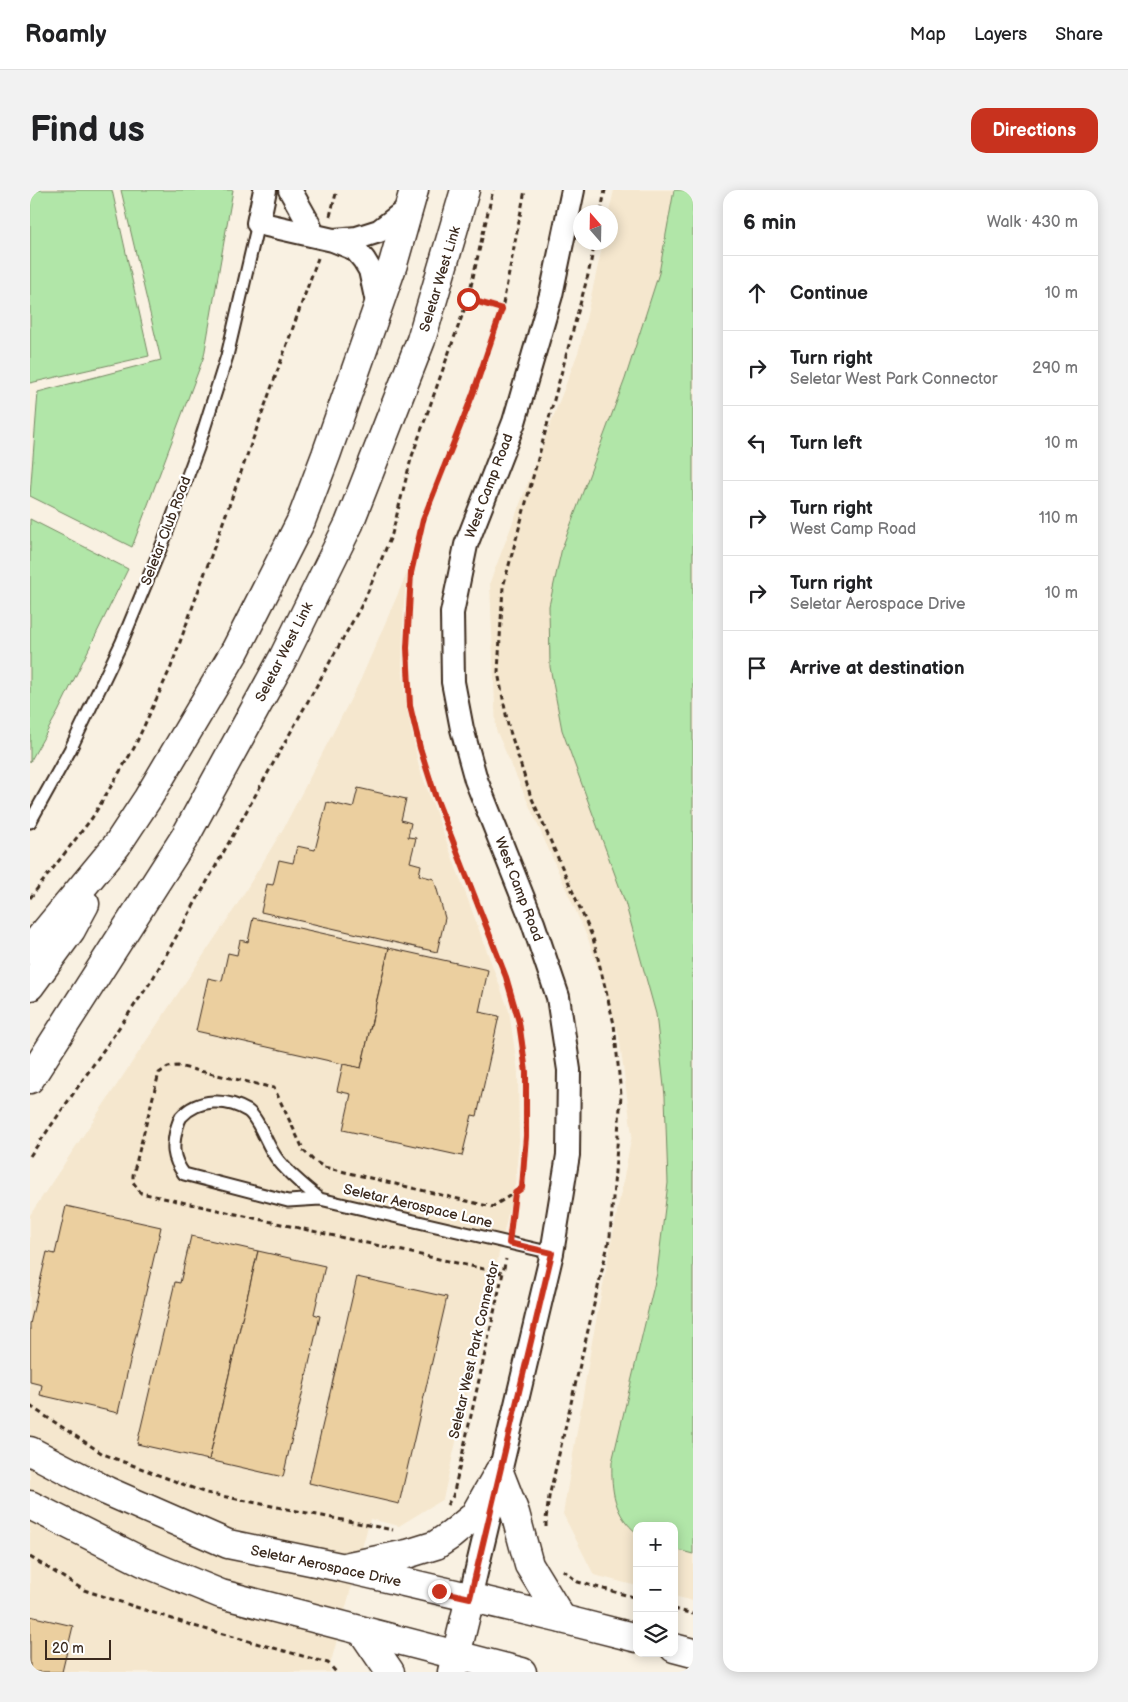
<!DOCTYPE html>
<meta charset="utf-8">
<style>
body{margin:0;font-family:"Balsamiq Sans",sans-serif;background:#f2f2f2;color:#202124}
.controls{position:absolute;right:15px;bottom:15px;display:grid;overflow:hidden;border-radius:10px;box-shadow:0 2px 12px #0003}
.controls button{width:45px;height:45px;display:grid;place-items:center;padding:0;border:0;border-bottom:1px solid #e0e0e0;background:#fff;color:#202124;font:25px sans-serif}
.compass{position:absolute;left:543px;top:15px;width:45px;height:45px;border-radius:50%;background:#fff;box-shadow:0 2px 12px #0003;rotate:340deg}
.scale{position:absolute;left:15px;bottom:12px;width:66px;box-sizing:border-box;padding-left:5px;border:2px solid #3b2a1e;border-top:0;font-size:14px;line-height:18px;white-space:nowrap;color:#3b2a1e;-webkit-text-stroke:4px #fff;paint-order:stroke}
.stop{position:absolute;width:15px;height:15px;margin:-11px;border:4px solid #c8321e;border-radius:50%;background:#fff}
.stop.end{background:#c8321e;border-color:#fff;box-shadow:0 1px 5px #0008}
.list{margin:0;padding:0;list-style:none}
h2{display:flex;justify-content:space-between;align-items:center;height:65px;margin:0;padding:0 20px;font-size:21px}
h2 small{font-size:16px;font-weight:400;color:#757577}
.list li{display:grid;grid-template-columns:32px 1fr auto;gap:15px;align-items:center;box-sizing:border-box;height:75px;padding:0 20px;border-top:1px solid #e0e0e0}
.list b{display:block;font-size:19px;white-space:nowrap}
.list p{margin:0;font-size:16px;white-space:nowrap;color:#757577}
.list em{font-size:16px;font-style:normal;color:#757577}
.icon{flex:none;width:28px;height:28px;fill:none;stroke:currentColor;stroke-width:2;stroke-linecap:round;stroke-linejoin:round}
.map{position:relative;flex:none;width:663px;height:1482px;overflow:hidden;border-radius:15px}
header{display:flex;align-items:center;gap:30px;box-sizing:border-box;height:70px;padding:0 25px;background:#fff;border-bottom:1px solid #e0e0e0}
header strong{font-size:24px}
nav{display:flex;gap:28px;margin-inline-start:auto;font-size:18px}
.intro{display:flex;align-items:center;justify-content:space-between;box-sizing:border-box;height:120px;padding:0 30px}
h1{margin:0;font-size:35px}
.button{padding:12px 22px;border-radius:15px;background:#c8321e;color:#fff;font-size:18px;font-weight:700}
main{display:flex;gap:30px;padding:0 30px}
aside{flex:1;background:#fff;border-radius:15px;box-shadow:0 2px 12px #0003}
.map>svg:first-child{display:block}
.built{fill:#f5e7ce}
.green{fill:#b1e6a8;stroke:#768863}
.building{fill:#ebcf9f;stroke:#3b2a1e}
.lines{fill:none;stroke-linecap:round;stroke-linejoin:round}
.lane-casing{stroke:#3b2a1e;stroke-width:15}
.street-casing{stroke:#3b2a1e;stroke-width:26}
.secondary-casing{stroke:#3b2a1e;stroke-width:31}
.path{stroke:#3b2a1e;stroke-width:3;stroke-dasharray:5 4;stroke-linecap:butt}
.lane{stroke:#fff;stroke-width:11}
.street{stroke:#fff;stroke-width:22}
.secondary{stroke:#fff;stroke-width:28}
.route{stroke:#c8321e;stroke-width:6}
.labels{text-anchor:middle;dominant-baseline:central;stroke-width:4.5;stroke-linejoin:round;paint-order:stroke}
.street-label{font-size:14px;fill:#3b2a1e;stroke:#fff}
</style>
<header>
<strong>Roamly</strong>
<nav><a>Map</a><a>Layers</a><a>Share</a></nav>
</header>
<div class="intro"><h1>Find us</h1><a class="button">Directions</a></div>
<main>
<div class="map">
<svg width="663" height="1482" viewBox="0 0 663 1482">
<rect width="100%" height="100%" fill="#f9f1e2"/>
<filter id="ink" filterUnits="userSpaceOnUse"><feTurbulence type="fractalNoise" baseFrequency=".02" numOctaves="2"/><feDisplacementMap in="SourceGraphic" scale="10" xChannelSelector="R" yChannelSelector="G"/><feConvolveMatrix kernelMatrix="1 2 1 2 8 2 1 2 1" color-interpolation-filters="sRGB"/></filter>
<g filter="url(#ink)">
<g class="built">
<polygon points="584,0 663,0 663,1411 644,1406 644,1336 607,1336 607,1396 564,1385 533,1324 562,1152 602,945 589,845 559,751 466,540 460,392 549,160 573,53 580,52 580,22 579,22"/>
<polygon points="377,383 374,412 372,474 376,515 389,577 479,821 488,882 489,951 485,993 413,1309 369,1336 340,1329 299,1479 301,1482 0,1482 0,1025 205,718 253,639 330,491"/>
</g>
<g class="green">
<polygon points="0,0 82,0 119,166 0,193"/>
<polygon points="91,0 203,0 174,166 102,357 0,306 8,202 131,170"/>
<path d="M644 0H663V1364L644 1359V1336H607V1343C584 1325 581 1300 582 1272L627 1083 638 993 635 906 626 824 595 712 532 540 520 477 519 416 532 358 595 189 629 83Z"/>
<polygon points="0,329 98,379 28,522 0,572"/>
</g>
<g class="building">
<polygon points="328,598 376,609 371,630 381,633 378,647 386,648 380,672 391,675 389,685 404,689 415,728 407,762 231,722 237,694 243,695 249,670 263,673 267,656 285,660 297,612 323,618"/>
<polygon points="223,728 359,758 331,878 166,841 178,788 192,791 198,763 207,765 210,750 218,752"/>
<polygon points="359,758 458,780 449,822 469,826 447,926 442,925 432,966 313,940 321,904 307,901 313,874 331,878"/>
<polygon points="36,1016 131,1037 88,1223 10,1205 12,1195 0,1192 0,1134 17,1062 25,1064"/>
<polygon points="161,1046 228,1061 179,1270 107,1254 145,1092 150,1093"/>
<polygon points="228,1061 295,1076 284,1124 290,1126 253,1287 179,1270"/>
<polygon points="327,1087 417,1107 369,1314 279,1293"/>
<polygon points="0,1426 43,1436 32,1482 0,1482"/>
</g>
<g class="lines">
<g class="lane-casing">
<g id="lane">
<polyline points="0,632 40,560 91,454 134,350 168,258 197,166 228,33"/>
<path d="M290 1009C275 997 260 985 248 970 237 957 230 930 218 921 197 908 168 908 151 927 149 930 148 934 147 937 142 956 142 968 154 984L258 1011 290 1009 522 1063"/>
</g>
</g>
<g class="street-casing">
<g id="street">
<polyline points="235,0 228,33 303,50 325,59 334,70 340,80 348,117"/>
<polyline points="260,0 278,32 283,45"/>
<polyline points="304,50 327,48 349,41 380,17"/>
<polyline points="440,1408 522,1063 538,965 539,880 528,807 503,733 446,590 432,539 423,492 422,423 436,355 484,232 521,105 543,0"/>
</g>
</g>
<g class="secondary-casing">
<g id="secondary">
<polyline points="0,760 87,655 118,608 205,461 271,331 296,265 363,74 384,0"/>
<polyline points="0,796 41,740 55,714"/>
<polyline points="0,889 155,647 253,468 319,334 391,150 435,0"/>
<polyline points="0,1261 77,1301 198,1354 310,1377 532,1429 607,1448"/>
<polyline points="469,1282 485,1323 499,1375 532,1429"/>
<polyline points="0,1315 113,1372 191,1404 492,1482"/>
<polyline points="319,1376 377,1364 406,1355 421,1345 444,1326 469,1282"/>
<polyline points="332,1441 360,1482"/>
<polyline points="644,1458 663,1463"/>
<polyline points="422,1482 440,1408"/>
</g>
</g>
<g class="path">
<polyline points="571,22 575,0"/>
<polyline points="300,26 307,0"/>
<polyline points="438,109 472,119"/>
<polyline points="0,708 62,628 104,558 141,477 288,68"/>
<polyline points="0,966 122,790 334,411 362,344 381,269 438,109 463,0"/>
<polyline points="481,1038 485,1003 492,998 496,946 496,882 489,832 476,787 405,605 390,557 380,515 377,458 381,383 393,330 443,204 472,119 495,0"/>
<polyline points="472,1083 111,1003 103,992 103,985 129,883 138,877 148,876 244,898 274,961 283,970 294,977 462,1017 484,1003"/>
<polyline points="0,1216 73,1264 176,1303 363,1340"/>
<polyline points="417,1315 423,1306 476,1069"/>
<polyline points="516,1337 516,1329 519,1307 580,1046 591,905 584,834 563,748 500,604 478,535 468,482 473,397 558,85 565,52"/>
<polyline points="0,1367 54,1400 164,1436 298,1473 306,1482"/>
<polyline points="533,1380 548,1392 607,1408"/>
<polyline points="644,1419 663,1424"/>
</g>
<use href="#lane" class="lane"/>
<use href="#street" class="street"/>
<use href="#secondary" class="secondary"/>
</g>
</g>
<g class="lines" filter="url(#ink)">
<polyline class="route" points="409,1401 440,1408 522,1063 479,1053 485,1003 492,998 496,946 496,882 489,832 476,787 405,605 390,558 380,516 377,458 381,383 393,330 443,204 472,119 438,109"/>
</g>
<g class="labels">
<g class="street-label">
<text transform="translate(410 89) rotate(-73)">Seletar West Link</text>
<text transform="translate(459 296) rotate(-69)">West Camp Road</text>
<text transform="translate(136 341) rotate(-69)">Seletar Club Road</text>
<text transform="translate(254 462) rotate(-63)">Seletar West Link</text>
<text transform="translate(489 699) rotate(69)">West Camp Road</text>
<text transform="translate(388 1016) rotate(13)">Seletar Aerospace Lane</text>
<text transform="translate(444 1160) rotate(-77)">Seletar West Park Connector</text>
<text transform="translate(296 1376) rotate(12)">Seletar Aerospace Drive</text>
</g>
</g>
</svg>
<div class="controls">
<button>+</button>
<button>−</button>
<button><svg class="icon" aria-label="layers" viewBox="0 0 24 24"><path d="M12 4l9 5-9 5-9-5zM3 14l9 5 9-5"/></svg></button>
</div>
<svg class="compass" viewBox="-18 -18 36 36"><path d="M0-13l5 13h-10z" fill="#e53935"/><path d="M0 13l5-13h-10z" fill="#757577"/></svg>
<div class="scale">20 m</div>
<div class="stop" style="left:438px;top:109px"></div>
<div class="stop end" style="left:409px;top:1401px"></div>
</div>
<aside>
<h2>6 min<small>Walk · 430 m</small></h2>
<ul class="list">
<li><svg class="icon" aria-label="ahead" viewBox="0 0 24 24"><path d="M12 20V5M6 11l6-6 6 6"/></svg><div><b>Continue</b></div><em>10 m</em></li>
<li><svg class="icon" aria-label="right" viewBox="0 0 24 24"><path d="M7 20v-9h11M14 6l5 5-5 5"/></svg><div><b>Turn right</b><p>Seletar West Park Connector</p></div><em>290 m</em></li>
<li><svg class="icon" aria-label="left" viewBox="0 0 24 24"><path d="M17 20v-9H6M10 6l-5 5 5 5"/></svg><div><b>Turn left</b></div><em>10 m</em></li>
<li><svg class="icon" aria-label="right" viewBox="0 0 24 24"><path d="M7 20v-9h11M14 6l5 5-5 5"/></svg><div><b>Turn right</b><p>West Camp Road</p></div><em>110 m</em></li>
<li><svg class="icon" aria-label="right" viewBox="0 0 24 24"><path d="M7 20v-9h11M14 6l5 5-5 5"/></svg><div><b>Turn right</b><p>Seletar Aerospace Drive</p></div><em>10 m</em></li>
<li><svg class="icon" aria-label="arrive" viewBox="0 0 24 24"><path d="M6 21V4h12l-3 4 3 4H6"/></svg><div><b>Arrive at destination</b></div></li>
</ul>
</aside>
</main>
